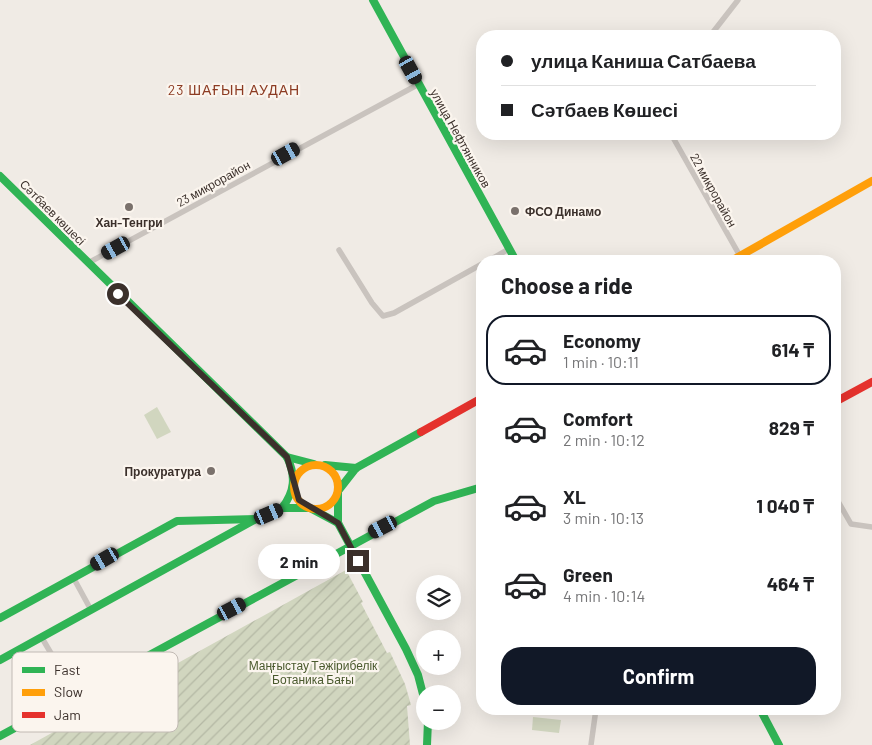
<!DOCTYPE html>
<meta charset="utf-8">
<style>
body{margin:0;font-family:Barlow,sans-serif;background:#f2f2f2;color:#202124;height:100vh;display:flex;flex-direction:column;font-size:19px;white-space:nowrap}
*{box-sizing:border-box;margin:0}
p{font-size:16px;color:#757577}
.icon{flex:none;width:28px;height:28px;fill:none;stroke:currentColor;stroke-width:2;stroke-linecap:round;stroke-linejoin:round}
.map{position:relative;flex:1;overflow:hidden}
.panel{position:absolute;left:476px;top:255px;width:365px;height:460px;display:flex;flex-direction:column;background:#fff;border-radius:20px;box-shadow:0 5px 20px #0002}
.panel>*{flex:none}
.banner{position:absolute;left:476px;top:30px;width:365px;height:110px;border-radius:20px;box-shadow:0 5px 20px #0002;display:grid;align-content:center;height:110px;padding:0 25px;background:#fff}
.fabs{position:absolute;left:416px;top:575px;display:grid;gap:10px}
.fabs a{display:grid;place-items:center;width:45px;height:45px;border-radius:50%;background:#fff;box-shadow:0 5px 20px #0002;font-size:25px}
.end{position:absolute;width:22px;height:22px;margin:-11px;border:6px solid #3b302b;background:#fff;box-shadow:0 0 0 2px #fff}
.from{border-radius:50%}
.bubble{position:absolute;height:35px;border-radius:18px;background:#fff;box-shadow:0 5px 20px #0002;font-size:16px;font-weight:700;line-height:35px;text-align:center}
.car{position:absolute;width:15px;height:30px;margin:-15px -8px;border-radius:6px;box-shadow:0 0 4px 1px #0007;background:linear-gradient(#222 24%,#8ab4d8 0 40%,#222 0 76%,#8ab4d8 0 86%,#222 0)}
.banner b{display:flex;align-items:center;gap:18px;height:48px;font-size:19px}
.banner b+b{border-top:1px solid #e0e0e0}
.banner i{width:12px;height:12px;background:#202124}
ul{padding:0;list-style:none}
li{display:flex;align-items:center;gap:15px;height:70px;margin:0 10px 8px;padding:0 15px;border:2px solid transparent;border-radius:20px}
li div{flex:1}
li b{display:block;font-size:19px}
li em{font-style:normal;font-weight:700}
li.selected{border-color:#111827}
li>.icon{width:45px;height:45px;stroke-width:1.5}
h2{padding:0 25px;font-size:22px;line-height:60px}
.cta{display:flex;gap:10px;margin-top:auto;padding:10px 25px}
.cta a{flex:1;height:58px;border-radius:20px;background:#111827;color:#fff;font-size:20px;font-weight:700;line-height:58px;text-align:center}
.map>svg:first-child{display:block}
</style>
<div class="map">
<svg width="872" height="745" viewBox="0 0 872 745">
<defs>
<pattern id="garden-furrows" width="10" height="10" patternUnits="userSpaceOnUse" patternTransform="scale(1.25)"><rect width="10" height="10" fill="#d1d6bf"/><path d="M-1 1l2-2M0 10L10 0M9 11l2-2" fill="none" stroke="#b4b8a4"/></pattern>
</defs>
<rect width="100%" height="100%" fill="#f0ebe5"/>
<path fill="url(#garden-furrows)" d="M346,570L363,602L361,603L387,653L390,652L405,684L411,705L407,706L410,745H30Z"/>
<g fill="#d1d6bf">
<path d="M157,407L171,432L157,439L144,415Z"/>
<path d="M533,717L561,720L559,733L532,730Z"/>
</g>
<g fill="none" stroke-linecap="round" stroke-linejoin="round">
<g stroke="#c9c3be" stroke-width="5.5">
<path d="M710,36L738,0"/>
<path d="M671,134L740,256"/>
<path d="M339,250L372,303L383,316L394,313L482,264"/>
<path d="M488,261L509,249"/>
<path d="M88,263L419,84"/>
<path d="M835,496L851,524L872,527"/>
<path d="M73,577L91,610"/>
<path d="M42,638L75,694"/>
<path d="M591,745L596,709"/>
</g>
<g stroke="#30b455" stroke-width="8">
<path d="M373,0L516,261"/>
<path d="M0,176L287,457C296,476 295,491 282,508"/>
<path d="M421,432L356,468L338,491V523L406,649L418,675L425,702"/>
<path d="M287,457L314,464"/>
<path d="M325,465L356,468"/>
<path d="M0,618L177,521L256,519"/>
<path d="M0,660L256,519L282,508H310L338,523"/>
<path d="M760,709L779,745"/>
<path d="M0,736L434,501L482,487"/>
<path d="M427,745L428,721"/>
</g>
<g stroke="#ff9f0a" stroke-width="8">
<path d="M731,261L872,181"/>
<circle cx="316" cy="487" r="22"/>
</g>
<g stroke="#e5322d" stroke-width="8">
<path d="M835,402L872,382"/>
<path d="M421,432L482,398"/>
</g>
</g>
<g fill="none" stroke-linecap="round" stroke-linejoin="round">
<path stroke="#3b302b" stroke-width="6" d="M118,294L287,457L299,500L338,523L358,561"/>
</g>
<g fill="#7a716c" stroke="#fbf5ee" stroke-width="2">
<circle cx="129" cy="207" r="5"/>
<circle cx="515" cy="211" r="5"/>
<circle cx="211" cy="471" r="5"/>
</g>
<g text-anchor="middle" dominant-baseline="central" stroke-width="4.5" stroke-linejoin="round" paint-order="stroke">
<g font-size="12" fill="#3b302b" stroke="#fbf5ee">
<text transform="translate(461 138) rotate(61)">улица Нефтянников</text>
<text transform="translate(213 183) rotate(-29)">23 микрорайон</text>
<text transform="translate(714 190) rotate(61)">22 микрорайон</text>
<text transform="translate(53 212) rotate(45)">Сәтбаев көшесі</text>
</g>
<g font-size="12" font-weight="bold" fill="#3b302b" stroke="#fbf5ee" text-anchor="start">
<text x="525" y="211">ФСО Динамо</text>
<text x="129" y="222" text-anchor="middle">Хан-Тенгри</text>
<text x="201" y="471" text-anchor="end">Прокуратура</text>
</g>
<g font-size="12" fill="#4a5a2e" stroke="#fbf5ee">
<text x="313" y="665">Маңғыстау Тәжірибелік<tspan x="313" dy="14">Ботаника Бағы</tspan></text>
</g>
<g font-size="14" letter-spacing="1" fill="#8c3b22" stroke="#fbf5ee">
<text x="234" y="89">23 ШАҒЫН АУДАН</text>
</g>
</g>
<rect x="12" y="652" width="166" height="80" rx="8" fill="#fbf5ee" stroke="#c1bab4" stroke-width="1"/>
<rect x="22" y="667" width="23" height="6" fill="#30b455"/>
<rect x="22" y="689" width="23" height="7" fill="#ff9f0a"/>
<rect x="22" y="712" width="23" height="6" fill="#e5322d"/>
<g font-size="14" fill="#3b302b">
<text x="54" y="675">Fast</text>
<text x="54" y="697">Slow</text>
<text x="54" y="720">Jam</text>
</g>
</svg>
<div class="fabs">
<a><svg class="icon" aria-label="layers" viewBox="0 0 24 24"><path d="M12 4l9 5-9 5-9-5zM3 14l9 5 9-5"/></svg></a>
<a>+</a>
<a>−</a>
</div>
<i class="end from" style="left:118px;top:294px"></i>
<i class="end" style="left:358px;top:561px"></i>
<div class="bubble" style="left:258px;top:544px;width:82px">2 min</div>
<i class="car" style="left:411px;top:70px;rotate:151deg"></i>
<i class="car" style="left:286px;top:154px;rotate:61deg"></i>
<i class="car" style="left:116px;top:248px;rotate:241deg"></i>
<i class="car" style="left:269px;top:514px;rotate:67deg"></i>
<i class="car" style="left:383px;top:527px;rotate:242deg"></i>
<i class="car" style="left:105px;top:559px;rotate:240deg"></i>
<i class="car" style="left:232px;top:609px;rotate:62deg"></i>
<div class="banner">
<b><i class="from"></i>улица Каниша Сатбаева</b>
<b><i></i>Сәтбаев Көшесі</b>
</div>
<section class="panel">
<h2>Choose a ride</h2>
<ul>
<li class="selected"><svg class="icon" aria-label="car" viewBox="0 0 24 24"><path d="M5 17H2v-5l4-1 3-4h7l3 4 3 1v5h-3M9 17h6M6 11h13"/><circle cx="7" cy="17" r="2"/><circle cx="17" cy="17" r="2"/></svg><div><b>Economy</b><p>1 min · 10:11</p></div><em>614 ₸</em></li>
<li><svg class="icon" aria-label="car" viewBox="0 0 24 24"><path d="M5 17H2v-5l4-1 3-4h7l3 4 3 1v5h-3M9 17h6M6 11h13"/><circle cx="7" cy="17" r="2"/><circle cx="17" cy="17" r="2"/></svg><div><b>Comfort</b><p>2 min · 10:12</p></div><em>829 ₸</em></li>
<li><svg class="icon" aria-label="car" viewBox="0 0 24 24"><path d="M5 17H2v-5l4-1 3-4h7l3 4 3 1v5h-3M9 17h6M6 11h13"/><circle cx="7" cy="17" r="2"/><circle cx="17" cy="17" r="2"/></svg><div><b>XL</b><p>3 min · 10:13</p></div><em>1 040 ₸</em></li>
<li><svg class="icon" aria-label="car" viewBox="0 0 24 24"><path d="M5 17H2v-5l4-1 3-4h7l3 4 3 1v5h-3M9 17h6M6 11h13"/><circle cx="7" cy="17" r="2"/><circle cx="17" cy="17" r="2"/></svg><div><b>Green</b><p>4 min · 10:14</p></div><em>464 ₸</em></li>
</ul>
<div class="cta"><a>Confirm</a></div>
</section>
</div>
